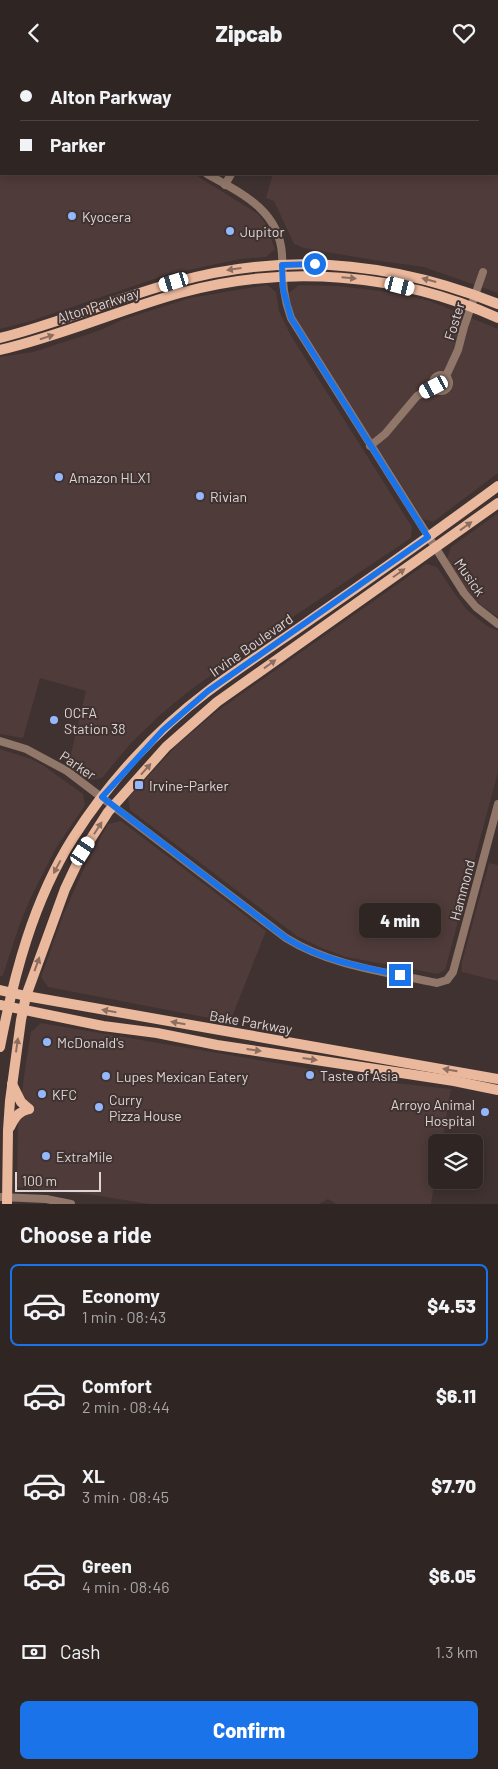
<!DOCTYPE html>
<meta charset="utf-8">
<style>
body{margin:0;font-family:Barlow,sans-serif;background:#3b3231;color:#f1f3f6;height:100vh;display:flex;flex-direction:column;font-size:19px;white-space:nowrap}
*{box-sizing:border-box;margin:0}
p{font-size:16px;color:#a7a5a6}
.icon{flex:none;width:28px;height:28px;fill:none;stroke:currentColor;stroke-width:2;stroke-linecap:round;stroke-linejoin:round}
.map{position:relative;height:1139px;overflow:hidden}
.details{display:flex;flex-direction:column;background:#2f2624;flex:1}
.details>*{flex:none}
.top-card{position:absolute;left:0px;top:0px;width:499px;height:110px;box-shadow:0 2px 12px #0003,0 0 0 1px #4a4341;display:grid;align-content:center;height:110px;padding:0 20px;background:#2f2624}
.tools{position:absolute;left:428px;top:1069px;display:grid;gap:10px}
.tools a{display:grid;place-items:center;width:55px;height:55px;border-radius:8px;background:#2f2624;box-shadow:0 2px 12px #0003,0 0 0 1px #4a4341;font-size:25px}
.scale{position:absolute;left:15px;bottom:12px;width:86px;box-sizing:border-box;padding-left:5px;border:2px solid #ded5d4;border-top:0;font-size:14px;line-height:18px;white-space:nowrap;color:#ded5d4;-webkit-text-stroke:4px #3f3230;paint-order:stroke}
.end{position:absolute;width:22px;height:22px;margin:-11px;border:6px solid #1a73e8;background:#fff;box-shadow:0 0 0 2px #fff}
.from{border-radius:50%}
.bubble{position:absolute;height:35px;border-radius:8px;background:#2f2624;box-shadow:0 2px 12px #0003,0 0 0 1px #4a4341;font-size:16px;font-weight:800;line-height:35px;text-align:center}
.car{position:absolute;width:15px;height:30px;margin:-15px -8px;border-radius:6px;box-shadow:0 0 4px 1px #0007;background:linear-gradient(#fff 24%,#345 0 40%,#fff 0 76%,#345 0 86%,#fff 0)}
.top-card b{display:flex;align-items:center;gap:18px;height:48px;font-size:19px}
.top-card b+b{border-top:1px solid #4a4341}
.top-card i{width:12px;height:12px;background:#f1f3f6}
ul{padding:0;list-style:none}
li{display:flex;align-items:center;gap:15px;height:82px;margin:0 10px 8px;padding:0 10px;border:2px solid transparent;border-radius:8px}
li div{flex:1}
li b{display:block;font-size:19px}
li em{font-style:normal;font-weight:800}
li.active{border-color:#1a73e8}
li>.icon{width:45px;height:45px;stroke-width:1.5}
h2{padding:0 20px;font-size:22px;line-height:60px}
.pay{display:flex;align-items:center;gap:12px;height:55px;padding:0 20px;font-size:19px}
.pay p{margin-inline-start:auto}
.cta{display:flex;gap:10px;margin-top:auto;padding:10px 20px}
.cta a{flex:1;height:58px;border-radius:8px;background:#1a73e8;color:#fff;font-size:20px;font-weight:800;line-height:58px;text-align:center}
header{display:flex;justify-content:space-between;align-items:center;height:65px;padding:0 20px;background:#2f2624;font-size:22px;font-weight:800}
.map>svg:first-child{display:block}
</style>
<header><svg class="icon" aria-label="back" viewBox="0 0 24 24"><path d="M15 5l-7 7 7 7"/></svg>Zipcab<svg class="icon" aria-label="heart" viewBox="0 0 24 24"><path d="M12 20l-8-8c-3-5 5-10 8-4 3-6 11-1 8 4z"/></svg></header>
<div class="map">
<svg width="498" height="1139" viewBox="0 0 498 1139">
<rect width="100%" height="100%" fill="#3f3230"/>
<g fill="#4f3b39">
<path d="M0,0H253V1H1V43H0Z"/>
<path d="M0,55L1,56V109H194L258,149L265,158L275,184L266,192L241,194L169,209L31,256L0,264Z"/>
<path d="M273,109H496L498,111V228L424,202L373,195L304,183L294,179L274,136L266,133Z"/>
<path d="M267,220L276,227L279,246L290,269L412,462L411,473L281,560L189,626L160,650L131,678L102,713L90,715L69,697L86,626L40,613L23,673L0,669V292L33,287L98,266L124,254L190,233Z"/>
<path d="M299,220L338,221L389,227L430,236L498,264V408L433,457L423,454L295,253L291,242L289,228Z"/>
<path d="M498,448V552L481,540L466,524L447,494L451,482Z"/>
<path d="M426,499L437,502L455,529L467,545L487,561L498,566V707L445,905L438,909L346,892L322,883L297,871L130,745L128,733L176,681L216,647Z"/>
<path d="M0,684L31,694L44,701L83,729L85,740L56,783L31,832L19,861L3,910L0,912Z"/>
<path d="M121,756L266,866L230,957L48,922L41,912L63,850L86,799L108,759Z"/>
<path d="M489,798L498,800V916L462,907V897Z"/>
<path d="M41,958L394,1018L451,1024L442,1077L436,1078V1107L431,1139H336L328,1134L319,1139H149L94,1130L17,1122L18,1056L26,997L31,967Z"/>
</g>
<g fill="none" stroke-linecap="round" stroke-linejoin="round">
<g stroke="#936185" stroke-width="2">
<path d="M290,0L295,1"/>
<path d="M498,104V105"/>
</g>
<g stroke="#90776a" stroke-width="8">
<path d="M261,1V0"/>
<path d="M0,50H1"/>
<path d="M207,109C241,128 279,145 282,189C283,213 282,229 291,253L464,528L476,542L498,559"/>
<path d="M225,120L231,109"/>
<circle cx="441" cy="318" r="8"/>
<path d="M446,311L458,285L464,262L483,207"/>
<path d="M370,381L385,369L417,331L434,322"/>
<path d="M0,676L26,684L67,706L286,873C331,901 386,907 437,918L447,915L453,907L498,739"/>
<path d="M0,1132L46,1134L71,1139"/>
</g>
<g stroke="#eab89c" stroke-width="10">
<path d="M0,273C60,258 117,233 176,217C286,186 393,197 498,239"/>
<path d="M0,285C61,271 119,245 180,228C285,199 399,208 498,253"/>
<path d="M0,925L26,931L498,1014"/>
<path d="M0,940L103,961L157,968L217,980L454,1016L498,1025"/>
<path d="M0,982C14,910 33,836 73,773C108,718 155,666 207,627C241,601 278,578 313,553C375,510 437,466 498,421"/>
<path d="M12,1019L21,1037L29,1044"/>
<path d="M10,1062C15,1052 18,1047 29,1044"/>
<path d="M7,1139L8,1065L10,1036L21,955L26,931L65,824L83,786L108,747L166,682L217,637L498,438"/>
</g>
</g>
<defs><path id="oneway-solid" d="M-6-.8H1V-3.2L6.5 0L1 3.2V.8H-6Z" transform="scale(1.25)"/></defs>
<g fill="#8c6e61">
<use href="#oneway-solid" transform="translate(234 204) rotate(172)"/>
<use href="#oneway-solid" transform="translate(349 213) rotate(5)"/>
<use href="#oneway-solid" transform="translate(429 215) rotate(-165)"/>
<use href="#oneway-solid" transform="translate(47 272) rotate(-18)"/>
<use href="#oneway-solid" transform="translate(466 461) rotate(-36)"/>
<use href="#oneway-solid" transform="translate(399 508) rotate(-35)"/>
<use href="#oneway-solid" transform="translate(270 599) rotate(-36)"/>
<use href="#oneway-solid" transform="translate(146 704) rotate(-48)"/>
<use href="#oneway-solid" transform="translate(98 763) rotate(-57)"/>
<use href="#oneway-solid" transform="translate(57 802) rotate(118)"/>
<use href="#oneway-solid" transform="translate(37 899) rotate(-70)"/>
<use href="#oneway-solid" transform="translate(109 946) rotate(-170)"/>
<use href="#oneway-solid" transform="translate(178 958) rotate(-170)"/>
<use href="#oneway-solid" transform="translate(17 980) rotate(-82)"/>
<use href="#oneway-solid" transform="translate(254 985) rotate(8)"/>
<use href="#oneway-solid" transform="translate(310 994) rotate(8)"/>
<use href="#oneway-solid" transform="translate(450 1005) rotate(-170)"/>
</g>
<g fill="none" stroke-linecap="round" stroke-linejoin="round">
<path stroke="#1a73e8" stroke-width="6" d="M315,199L282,200L283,224L291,253L428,472L208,626L163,665L102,732L286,873C321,895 360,902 400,910"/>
</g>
<g fill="#94b7fd" stroke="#3f3230" stroke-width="2">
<circle cx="72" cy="151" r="5"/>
<circle cx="230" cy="166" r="5"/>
<circle cx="59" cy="412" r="5"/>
<circle cx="200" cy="431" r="5"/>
<circle cx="54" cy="655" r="5"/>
<rect x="134" y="715" width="10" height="10" rx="2.5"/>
<circle cx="47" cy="977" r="5"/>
<circle cx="310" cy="1010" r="5"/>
<circle cx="106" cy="1011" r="5"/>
<circle cx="42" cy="1029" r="5"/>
<circle cx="99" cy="1042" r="5"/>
<circle cx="485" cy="1047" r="5"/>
<circle cx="46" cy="1091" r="5"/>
</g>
<g text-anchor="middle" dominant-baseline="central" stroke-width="4" stroke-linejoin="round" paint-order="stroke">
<g font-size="14" fill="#ded5d4" stroke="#3f3230" text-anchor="start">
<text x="82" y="151">Kyocera</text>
<text x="240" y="166">Jupitor</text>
<text x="69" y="412">Amazon HLX1</text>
<text x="210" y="431">Rivian</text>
<text x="64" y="647">OCFA<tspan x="64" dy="16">Station 38</tspan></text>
<text x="149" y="720">Irvine-Parker</text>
<text x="57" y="977">McDonald's</text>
<text x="320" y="1010">Taste of Asia</text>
<text x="116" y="1011">Lupes Mexican Eatery</text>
<text x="52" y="1029">KFC</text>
<text x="109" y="1034">Curry<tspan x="109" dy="16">Pizza House</tspan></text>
<text x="475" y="1039" text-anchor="end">Arroyo Animal<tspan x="475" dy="16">Hospital</tspan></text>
<text x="56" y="1091">ExtraMile</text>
</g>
<g font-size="14" fill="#ded5d4" stroke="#3f3230">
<text transform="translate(98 240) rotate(-18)">Alton Parkway</text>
<text transform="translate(454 256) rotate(-73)">Foster</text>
<text transform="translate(470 512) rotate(55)">Musick</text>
<text transform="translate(251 580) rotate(-35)">Irvine Boulevard</text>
<text transform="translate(78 700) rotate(34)">Parker</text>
<text transform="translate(462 825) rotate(-75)">Hammond</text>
<text transform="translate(251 957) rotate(10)">Bake Parkway</text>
</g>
</g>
</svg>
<div class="tools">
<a><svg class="icon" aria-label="layers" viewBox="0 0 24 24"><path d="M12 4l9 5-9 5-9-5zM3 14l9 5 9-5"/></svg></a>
</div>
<div class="scale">100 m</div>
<i class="end from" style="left:315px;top:199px"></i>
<i class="end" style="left:400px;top:910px"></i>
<div class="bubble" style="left:359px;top:838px;width:82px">4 min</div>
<i class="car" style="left:174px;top:217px;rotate:253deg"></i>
<i class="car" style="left:400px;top:221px;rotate:104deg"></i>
<i class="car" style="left:434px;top:322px;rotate:242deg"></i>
<i class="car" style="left:83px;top:786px;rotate:33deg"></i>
<div class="top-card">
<b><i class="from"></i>Alton Parkway</b>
<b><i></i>Parker</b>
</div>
</div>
<section class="details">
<h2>Choose a ride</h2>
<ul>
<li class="active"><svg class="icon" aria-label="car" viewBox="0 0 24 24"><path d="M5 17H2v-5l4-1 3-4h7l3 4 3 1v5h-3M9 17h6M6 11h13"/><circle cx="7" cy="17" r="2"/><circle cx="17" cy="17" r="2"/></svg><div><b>Economy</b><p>1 min · 08:43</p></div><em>$4.53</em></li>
<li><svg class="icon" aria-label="car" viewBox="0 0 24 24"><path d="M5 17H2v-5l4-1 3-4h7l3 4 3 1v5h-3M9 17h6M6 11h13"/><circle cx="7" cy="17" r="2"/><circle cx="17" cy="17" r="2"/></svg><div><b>Comfort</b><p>2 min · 08:44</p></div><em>$6.11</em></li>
<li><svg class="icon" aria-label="car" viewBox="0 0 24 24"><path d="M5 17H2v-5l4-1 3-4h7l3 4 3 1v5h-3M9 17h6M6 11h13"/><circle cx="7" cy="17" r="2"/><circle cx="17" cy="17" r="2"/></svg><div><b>XL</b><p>3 min · 08:45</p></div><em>$7.70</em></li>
<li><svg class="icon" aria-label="car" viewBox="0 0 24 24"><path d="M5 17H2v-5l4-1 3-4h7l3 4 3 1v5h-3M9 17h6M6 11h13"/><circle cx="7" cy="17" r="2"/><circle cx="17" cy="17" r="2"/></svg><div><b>Green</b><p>4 min · 08:46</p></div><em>$6.05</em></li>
</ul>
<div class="pay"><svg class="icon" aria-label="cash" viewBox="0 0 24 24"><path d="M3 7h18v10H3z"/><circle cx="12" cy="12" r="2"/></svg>Cash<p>1.3 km</p></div>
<div class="cta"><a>Confirm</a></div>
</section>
